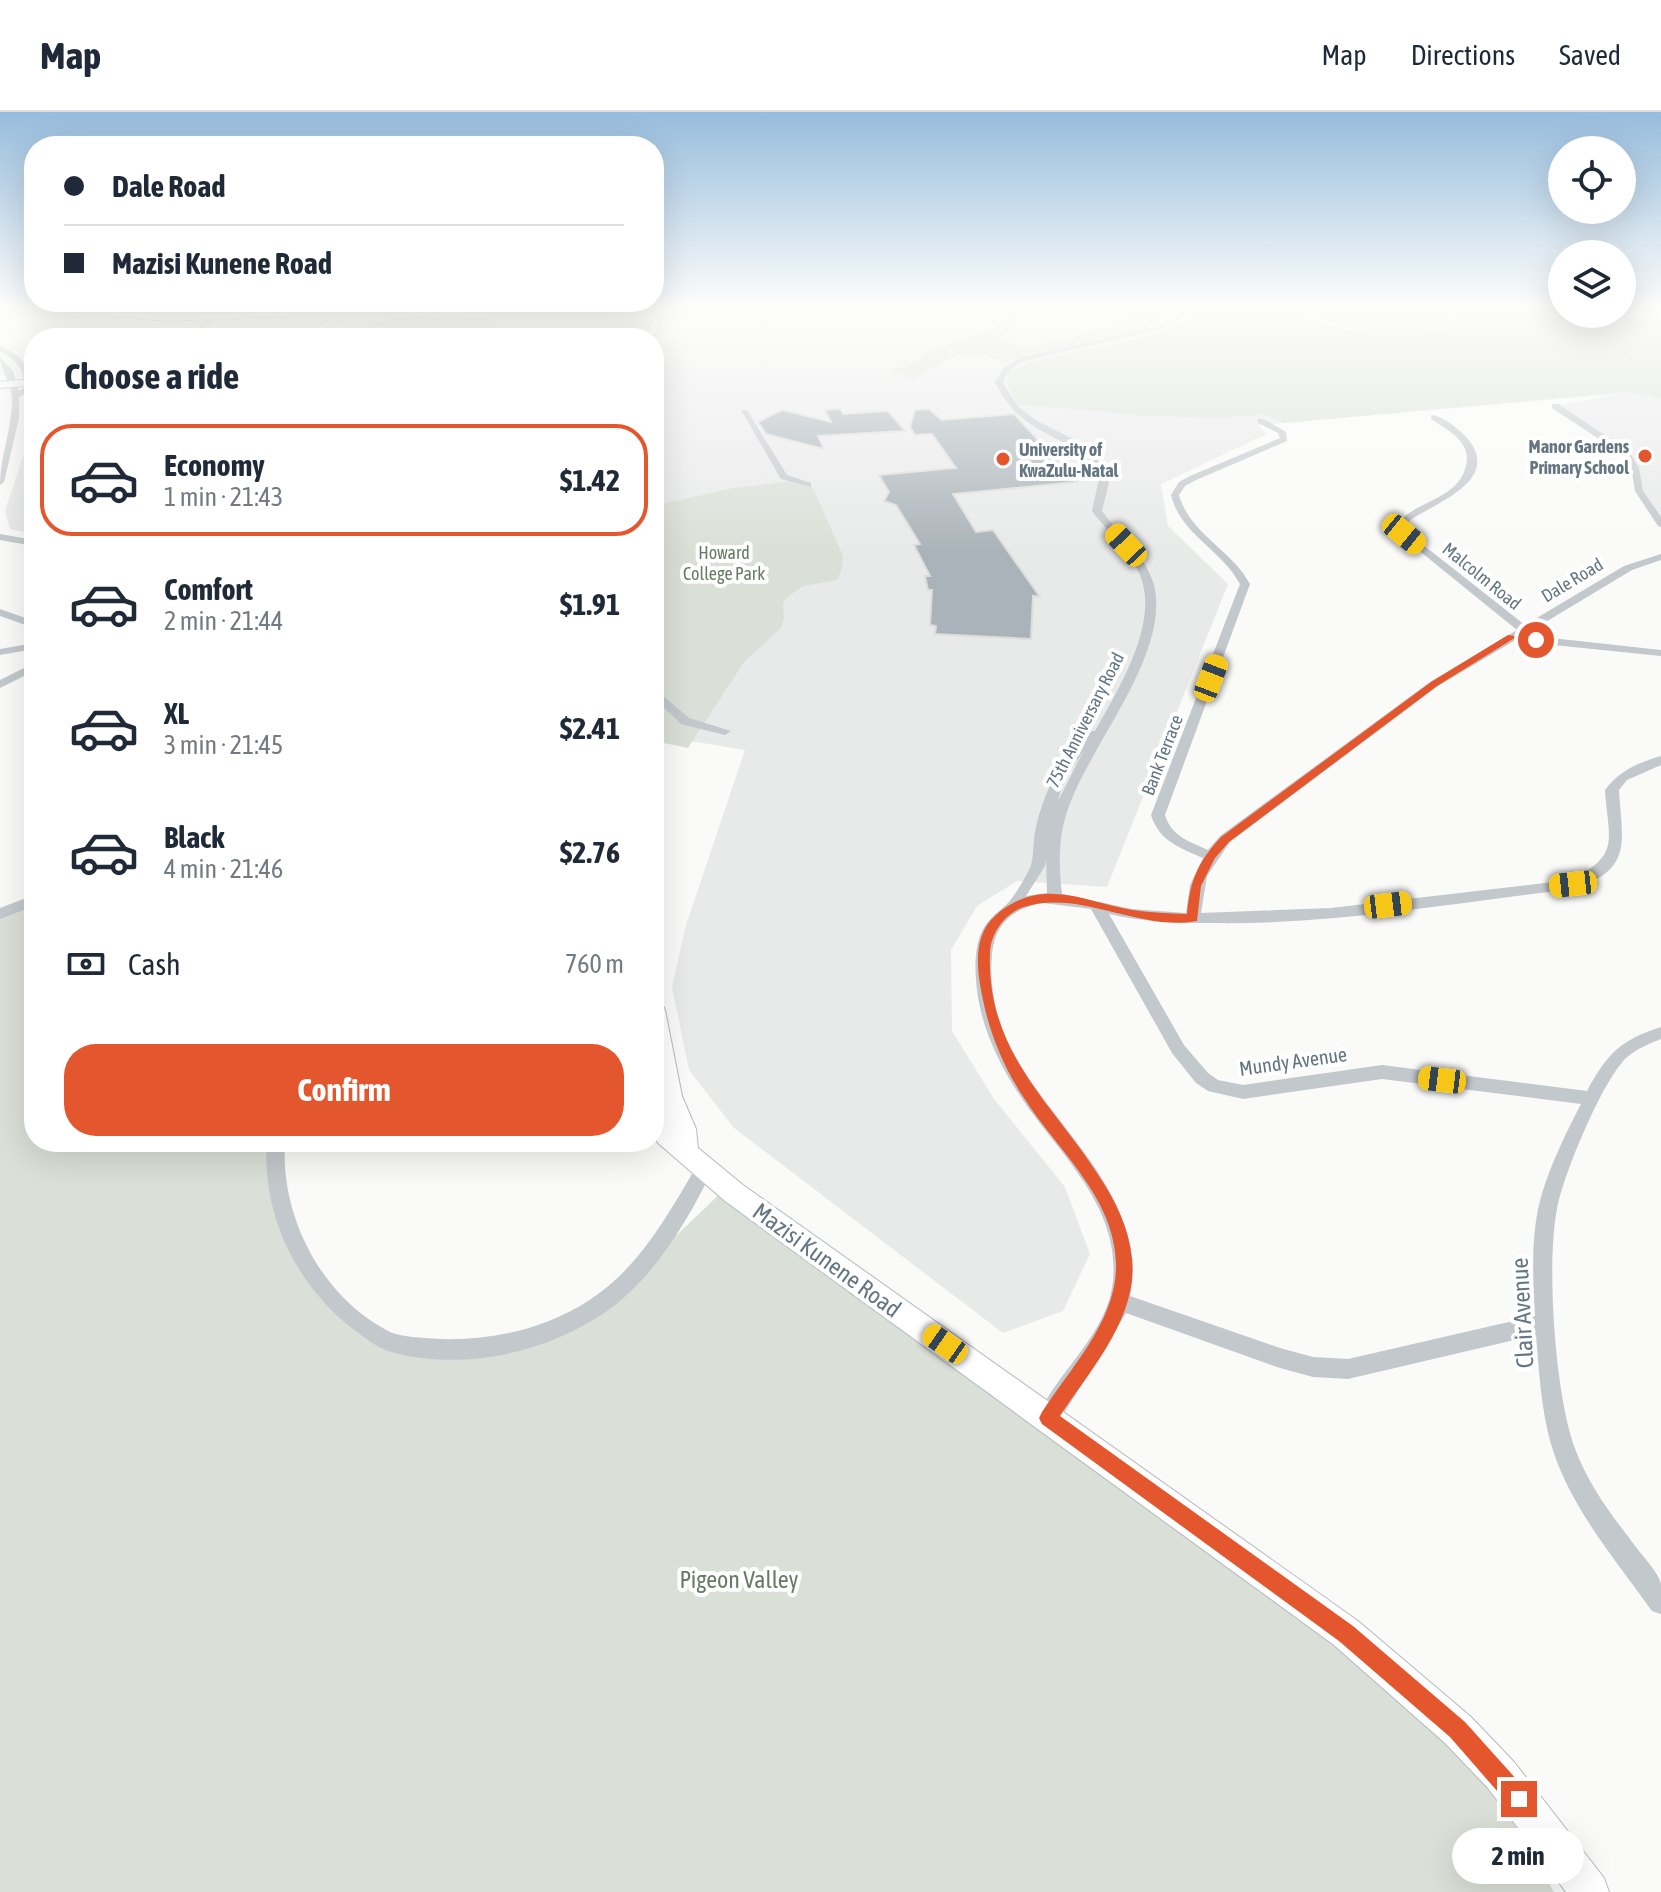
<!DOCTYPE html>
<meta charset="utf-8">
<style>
body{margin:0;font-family:"Asap Condensed",sans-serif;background:#f2f2f3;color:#1f2937;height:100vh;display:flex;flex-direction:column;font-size:30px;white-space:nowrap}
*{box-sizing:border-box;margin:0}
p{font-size:26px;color:#747a83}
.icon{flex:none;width:44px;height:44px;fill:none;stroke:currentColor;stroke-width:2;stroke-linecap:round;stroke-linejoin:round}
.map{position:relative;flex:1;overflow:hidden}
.panel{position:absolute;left:24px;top:216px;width:640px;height:824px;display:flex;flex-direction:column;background:#fff;border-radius:32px;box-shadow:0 8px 32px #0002}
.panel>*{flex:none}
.top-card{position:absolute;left:24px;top:24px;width:640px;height:176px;border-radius:32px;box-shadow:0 8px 32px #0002;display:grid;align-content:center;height:176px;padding:0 40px;background:#fff}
.buttons{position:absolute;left:1548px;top:24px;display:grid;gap:16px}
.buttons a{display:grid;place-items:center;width:88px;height:88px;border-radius:50%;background:#fff;box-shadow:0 8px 32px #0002;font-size:40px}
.end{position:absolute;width:36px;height:36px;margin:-18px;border:10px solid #e4572e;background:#fff;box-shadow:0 0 0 4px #fff}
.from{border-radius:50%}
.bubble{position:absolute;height:56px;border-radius:28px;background:#fff;box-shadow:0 8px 32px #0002;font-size:26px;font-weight:700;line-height:56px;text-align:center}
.car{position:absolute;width:24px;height:48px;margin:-24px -12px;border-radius:10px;box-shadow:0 0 6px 2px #0007;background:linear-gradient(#f5c518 24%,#345 0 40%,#f5c518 0 76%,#345 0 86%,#f5c518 0)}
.top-card b{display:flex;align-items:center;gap:28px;height:76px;font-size:30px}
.top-card b+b{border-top:2px solid #e0e1e3}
.top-card i{width:20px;height:20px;background:#1f2937}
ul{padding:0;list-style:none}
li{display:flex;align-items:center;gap:24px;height:112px;margin:0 16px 12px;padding:0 24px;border:4px solid transparent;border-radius:32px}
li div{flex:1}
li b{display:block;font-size:30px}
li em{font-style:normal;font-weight:700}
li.active{border-color:#e4572e}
li>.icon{width:72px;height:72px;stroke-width:1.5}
h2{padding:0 40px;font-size:36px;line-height:96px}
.pay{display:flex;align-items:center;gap:20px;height:88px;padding:0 40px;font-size:30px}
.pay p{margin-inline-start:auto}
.primary-button{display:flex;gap:16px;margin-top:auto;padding:16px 40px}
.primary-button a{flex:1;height:92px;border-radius:32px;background:#e4572e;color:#fff;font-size:32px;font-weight:700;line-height:92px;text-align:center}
header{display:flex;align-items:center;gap:48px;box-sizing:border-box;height:112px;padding:0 40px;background:#fff;border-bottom:2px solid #e0e1e3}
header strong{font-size:38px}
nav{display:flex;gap:44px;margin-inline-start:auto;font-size:28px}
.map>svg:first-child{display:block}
</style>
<header>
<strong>Map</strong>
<nav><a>Map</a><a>Directions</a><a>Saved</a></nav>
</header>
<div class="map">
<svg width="1661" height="1780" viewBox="0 0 1661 1780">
<rect width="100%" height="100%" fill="#fafaf8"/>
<g fill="#e8e9e9">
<path d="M609,192H1492L1543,201L1661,209V412L1639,379L1631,348L1555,294L1616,282L1258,313L1267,322L1161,372L1168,414L1228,472L1107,775L1017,769L977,794L951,838L952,919L994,987L1065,1075L1090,1142L1063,1199L1003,1221L734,1016L689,958L672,875L686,813L745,638L654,623V226H337L355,214L391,203Z"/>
<path d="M34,311V422L10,417L5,399Z"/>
</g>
<g fill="#dadfd7">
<path d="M1132,192L1181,194C1139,234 1059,229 1005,250C961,233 952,244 914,268L889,258L910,253L927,240L999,214L1005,197L1024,200L999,229L1030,236L1055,228L1065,229L1094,217L1118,216L1125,196Z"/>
<path d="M1203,192H1286C1326,226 1403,224 1451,216L1456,204L1445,192H1492L1543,201L1661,209V286L1626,280L1284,311L1264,302L1222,306L1149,304L1018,292L1007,272L1008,260L1030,250L1154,223L1177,214Z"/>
<path d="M1293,192H1441L1452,204C1432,234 1314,216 1293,192Z"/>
<path d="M460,202L482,205L497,214L499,225L350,226C370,202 430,203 460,202Z"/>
<path d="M802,368L813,376L843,444L842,456L837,468L803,474L786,486L783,492L784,507L781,516L744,550L688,636L654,629V394L733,376Z"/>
<path d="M34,786V1030H275L282,1083L318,1165L363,1209L399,1225L449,1234L546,1214L607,1183L654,1145L729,1073L1447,1598L1554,1780H0V801Z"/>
</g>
<g fill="#aab3b9" stroke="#dcdcda" stroke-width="2">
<path d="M840,297L843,302L888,299L905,319L818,324L824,337L766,322L758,310L782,298L831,310L825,298Z"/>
<path d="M929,297L942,308L1014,302L1077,370L953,382L976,420L993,418L1040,485L1033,484L1031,527L935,522L936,514L930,513L932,478H928L925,464H930L914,433L920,432L896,393L884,389L889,380L879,363L956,356L932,322L915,323L910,315L915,298Z"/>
</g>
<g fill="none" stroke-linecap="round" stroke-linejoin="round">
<g stroke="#b3babf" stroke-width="2">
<g id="secondary">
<path d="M0,192L165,203L554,192L351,202L310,226H298L338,202L165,209Z"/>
<path d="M633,192H643L660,207L655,222L635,226L648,218L652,210Z"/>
<path d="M1515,192L1562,195V201L1519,195Z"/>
<path d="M1622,200L1661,202V208L1603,202Z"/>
<path d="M34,267V273L0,276V270Z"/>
<path d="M654,890L662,892L665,898L682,984L696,1017L698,1036L743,1073L1358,1509L1471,1605L1514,1650L1604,1766L1609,1780H1566L1488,1676L1445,1631L1334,1533L725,1089L658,1031L654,1024V992L663,996L654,961Z"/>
</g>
</g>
<g fill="#c3c8cc" fill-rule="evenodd">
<path d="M282,192H289L283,198H279Z"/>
<path d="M1189,192H1196L1176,209L1159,217L1029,248C1017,252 1007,257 1003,270C1009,281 1015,292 1025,300C1047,320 1097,328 1103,359H1097C1078,331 1046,326 1021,305C1009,295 1002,283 995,270L1004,256L1020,246L1155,215L1172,207Z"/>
<path d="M217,198L222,199L194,226H187Z"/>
<path d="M0,234C20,242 36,257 30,280L19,285V306L4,370L0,373C0,344 12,317 12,288C12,270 0,258 0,245L13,259L19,279L23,277C26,257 16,248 0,239Z"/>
<path d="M1552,292H1558L1629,339L1639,356L1643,379L1661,405V415L1658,414L1635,379L1631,356L1623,343L1552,296Z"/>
<path d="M741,298H747L787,363L811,371V375L781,367Z"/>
<path d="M1431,303C1443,304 1459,317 1467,326C1504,369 1432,392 1409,409L1406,415L1408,421L1525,513L1624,454L1661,442V448L1632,458L1524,523L1661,538V544L1514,529L1438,574L1230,730L1207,764L1201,801L1331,796L1570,768C1622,743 1608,727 1605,678C1620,658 1638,651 1661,644V653L1627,668L1619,678C1622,729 1634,758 1573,777C1453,791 1333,813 1212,811C1177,811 1143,810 1109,802L1184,933L1208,961L1218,968L1243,973L1382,953L1587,979C1607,942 1620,928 1661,915V927C1648,932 1634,938 1624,948C1600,975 1564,1061 1557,1097C1546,1151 1555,1287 1576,1339C1588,1371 1609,1400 1630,1427C1637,1438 1659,1460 1661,1472C1661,1481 1661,1493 1661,1502L1652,1499C1615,1447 1569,1394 1551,1332C1541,1297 1539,1259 1536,1223L1348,1267L1313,1265L1280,1256L1126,1201L1056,1314L1048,1317L1040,1314L1037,1306C1057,1259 1108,1222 1113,1169C1120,1098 1065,1047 1027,994C1003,960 982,920 977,878C975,860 974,841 980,824C986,808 996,802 1007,792C1015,784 1025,766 1030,756C1034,746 1033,731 1035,720C1042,682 1061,648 1088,619H1095C1118,578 1160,511 1140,463C1130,439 1108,420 1092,399L1100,362L1107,360L1109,371L1102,399C1119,422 1146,444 1154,473C1171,544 1086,636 1066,703C1058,729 1059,756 1062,782L1132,797L1186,801L1190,773L1203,746C1180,736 1159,729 1151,703L1240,472C1221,437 1181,423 1171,383L1179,370L1190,364L1280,326L1278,321L1258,311V307H1264L1286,320L1287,329L1196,368L1185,374L1179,383C1190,422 1231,437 1250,472L1165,703C1171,724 1190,730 1208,738L1220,724L1430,570L1517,518L1401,424L1396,415C1413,387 1457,390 1466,354C1472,330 1448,318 1431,307ZM1084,638L1058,689L1063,670ZM1046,747L1047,781L1026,784L1045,754ZM1043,791L1091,797L1172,941L1196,971L1208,979L1243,987L1382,967L1581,992C1564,1025 1546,1061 1538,1097C1531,1132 1533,1169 1535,1204L1348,1247L1313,1245L1280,1236L1130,1184C1138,1149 1128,1115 1112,1084C1069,1002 983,947 992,842C995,811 1014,796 1043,791Z"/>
<path d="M0,422L34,428V434L0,428Z"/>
<path d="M0,497L34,509V516L0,504Z"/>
<path d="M34,531V537L0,543V537Z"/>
<path d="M34,551V559L0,576V568Z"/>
<path d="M654,576L689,606L731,619L725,623L681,612L654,586Z"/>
<path d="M34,783V794L0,807V796Z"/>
<path d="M267,1030H285C280,1104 321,1184 388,1219C398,1224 413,1225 424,1226C481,1231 540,1220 588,1189C639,1157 668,1102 698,1052L704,1049L710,1052L713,1057C687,1110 653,1168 604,1201C544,1242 458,1260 388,1239C376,1235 367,1227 357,1220C298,1177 261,1103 267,1030Z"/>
</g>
<use href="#secondary" fill="#fff" fill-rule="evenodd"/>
</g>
<linearGradient id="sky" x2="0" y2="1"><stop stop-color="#96bcdc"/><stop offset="0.44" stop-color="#fdfdfc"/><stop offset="1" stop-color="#fdfdfc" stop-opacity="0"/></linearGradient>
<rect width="1661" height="441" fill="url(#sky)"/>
<path fill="#e4572e" d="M1508,523L1541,528L1536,530L1513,527L1437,574L1229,730L1215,746L1201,774L1197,809C1140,820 1080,777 1024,795C1005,801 991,821 990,840C986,940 1051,989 1099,1064C1116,1090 1129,1116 1132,1147C1138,1206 1090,1258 1060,1304L1353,1514L1465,1610L1527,1679L1530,1687L1527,1695L1519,1698L1511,1695L1450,1625L1339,1529L1042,1312L1039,1306L1042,1300C1071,1255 1118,1207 1116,1151C1114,1085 1059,1040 1026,989C1001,952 987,915 980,872C976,848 976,821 995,804C1011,789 1033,780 1055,782C1081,783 1107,794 1133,798C1151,801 1169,801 1187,802C1190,768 1198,750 1221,725L1431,570Z"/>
<g fill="#e4572e" stroke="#fff" stroke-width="3">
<circle cx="1645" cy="344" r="8"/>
<circle cx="1003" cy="347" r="8"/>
</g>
<g text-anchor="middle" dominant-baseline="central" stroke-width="8" stroke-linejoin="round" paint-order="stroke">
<g font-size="18" font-weight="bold" fill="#657683" stroke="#fff" text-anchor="end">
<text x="1629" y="334">Manor Gardens<tspan x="1629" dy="21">Primary School</tspan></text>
<text x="1019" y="337" text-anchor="start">University of<tspan x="1019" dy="21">KwaZulu-Natal</tspan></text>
</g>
<g font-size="18" fill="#687a64" stroke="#fff">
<text x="724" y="440">Howard<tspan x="724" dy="21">College Park</tspan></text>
</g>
<g font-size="18" fill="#657683" stroke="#fff">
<text transform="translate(1482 464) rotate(39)">Malcolm Road</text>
<text transform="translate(1572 468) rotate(-31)">Dale Road</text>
<text transform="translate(1085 608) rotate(-63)">75th Anniversary Road</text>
<text transform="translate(1162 643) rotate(-69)">Bank Terrace</text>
</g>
<g font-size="20" fill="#657683" stroke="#fff">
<text transform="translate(1293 949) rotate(-8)">Mundy Avenue</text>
</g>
<g font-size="24" fill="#657683" stroke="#fff">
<text transform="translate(827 1148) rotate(36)">Mazisi Kunene Road</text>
<text transform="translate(1522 1201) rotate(-93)">Clair Avenue</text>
</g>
<g font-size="24" fill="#687a64" stroke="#fff">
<text x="739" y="1467">Pigeon Valley</text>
</g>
</g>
</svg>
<div class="buttons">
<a><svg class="icon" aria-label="locate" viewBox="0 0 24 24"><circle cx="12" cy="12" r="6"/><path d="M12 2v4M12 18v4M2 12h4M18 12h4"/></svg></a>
<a><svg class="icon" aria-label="layers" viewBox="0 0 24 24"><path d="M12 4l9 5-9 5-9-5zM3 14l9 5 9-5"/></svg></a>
</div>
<i class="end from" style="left:1536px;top:528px"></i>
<i class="end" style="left:1519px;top:1687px"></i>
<div class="bubble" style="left:1452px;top:1716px;width:132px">2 min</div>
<i class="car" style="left:1404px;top:422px;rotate:129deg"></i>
<i class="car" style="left:1126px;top:433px;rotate:317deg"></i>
<i class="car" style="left:1211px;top:566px;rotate:21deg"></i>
<i class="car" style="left:1573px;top:772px;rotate:264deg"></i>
<i class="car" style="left:1388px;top:793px;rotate:83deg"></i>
<i class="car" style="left:1442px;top:968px;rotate:277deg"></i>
<i class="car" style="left:945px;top:1232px;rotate:305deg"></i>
<div class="top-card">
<b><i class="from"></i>Dale Road</b>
<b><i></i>Mazisi Kunene Road</b>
</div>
<section class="panel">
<h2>Choose a ride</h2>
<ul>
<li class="active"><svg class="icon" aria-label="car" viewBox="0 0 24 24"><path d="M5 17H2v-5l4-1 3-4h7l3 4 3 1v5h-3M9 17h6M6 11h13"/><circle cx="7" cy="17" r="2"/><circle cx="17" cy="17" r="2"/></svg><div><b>Economy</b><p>1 min · 21:43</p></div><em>$1.42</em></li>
<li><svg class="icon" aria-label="car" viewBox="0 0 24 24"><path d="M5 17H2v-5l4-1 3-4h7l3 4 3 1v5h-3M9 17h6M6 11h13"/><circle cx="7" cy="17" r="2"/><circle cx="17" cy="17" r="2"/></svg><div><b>Comfort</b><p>2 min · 21:44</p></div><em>$1.91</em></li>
<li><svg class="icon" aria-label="car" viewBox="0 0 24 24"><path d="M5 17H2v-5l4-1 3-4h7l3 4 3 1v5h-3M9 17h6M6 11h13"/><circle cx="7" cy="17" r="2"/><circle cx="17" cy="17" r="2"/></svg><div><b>XL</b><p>3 min · 21:45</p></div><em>$2.41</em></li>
<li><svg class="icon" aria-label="car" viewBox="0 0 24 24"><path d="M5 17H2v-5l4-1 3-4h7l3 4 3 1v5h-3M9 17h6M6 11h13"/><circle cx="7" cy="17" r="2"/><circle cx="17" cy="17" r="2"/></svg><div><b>Black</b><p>4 min · 21:46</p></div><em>$2.76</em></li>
</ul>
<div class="pay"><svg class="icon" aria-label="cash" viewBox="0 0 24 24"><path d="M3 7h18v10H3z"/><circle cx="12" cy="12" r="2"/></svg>Cash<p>760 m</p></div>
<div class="primary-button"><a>Confirm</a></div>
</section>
</div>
